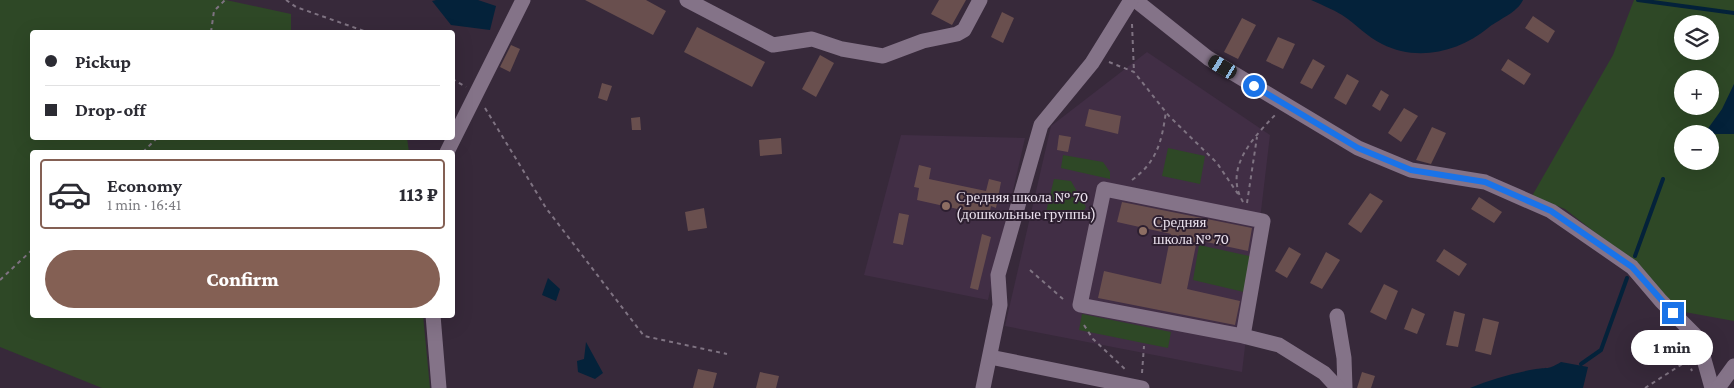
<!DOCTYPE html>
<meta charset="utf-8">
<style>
body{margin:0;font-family:"Crimson Pro",serif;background:#f7f7f7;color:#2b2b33;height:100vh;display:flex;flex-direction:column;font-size:19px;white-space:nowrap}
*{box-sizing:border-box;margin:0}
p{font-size:16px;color:#7c7c81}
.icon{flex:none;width:28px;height:28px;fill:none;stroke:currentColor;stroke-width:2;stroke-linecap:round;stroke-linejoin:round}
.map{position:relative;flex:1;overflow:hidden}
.panel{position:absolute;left:30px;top:150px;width:425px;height:168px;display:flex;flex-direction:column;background:#fff;border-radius:5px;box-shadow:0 5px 20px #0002}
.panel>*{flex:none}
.top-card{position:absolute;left:30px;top:30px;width:425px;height:110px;border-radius:5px;box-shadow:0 5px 20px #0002;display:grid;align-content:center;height:110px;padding:0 15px;background:#fff}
.controls{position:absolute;left:1674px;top:15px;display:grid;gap:10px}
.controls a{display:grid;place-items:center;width:45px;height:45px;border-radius:50%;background:#fff;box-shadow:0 5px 20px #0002;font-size:25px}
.end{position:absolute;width:22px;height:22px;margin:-11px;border:6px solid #1a73e8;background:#fff;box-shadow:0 0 0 2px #fff}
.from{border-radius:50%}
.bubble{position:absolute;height:35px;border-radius:18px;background:#fff;box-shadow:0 5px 20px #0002;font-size:16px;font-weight:800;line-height:35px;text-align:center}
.car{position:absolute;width:15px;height:30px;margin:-15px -8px;border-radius:6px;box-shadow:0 0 4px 1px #0007;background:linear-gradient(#222 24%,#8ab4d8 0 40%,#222 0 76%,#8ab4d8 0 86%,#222 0)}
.top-card b{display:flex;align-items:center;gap:18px;height:48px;font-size:19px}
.top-card b+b{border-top:1px solid #e1e1e2}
.top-card i{width:12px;height:12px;background:#2b2b33}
ul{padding:9px 0 0;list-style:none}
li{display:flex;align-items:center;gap:15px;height:70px;margin:0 10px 8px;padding:0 5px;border:2px solid #e1e1e2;border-radius:5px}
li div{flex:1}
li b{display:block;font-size:19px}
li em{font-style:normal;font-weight:800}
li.current{border-color:#846054}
li>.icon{width:45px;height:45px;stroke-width:1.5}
.primary-button{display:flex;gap:10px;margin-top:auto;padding:10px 15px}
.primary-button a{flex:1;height:58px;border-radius:30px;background:#846054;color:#fff;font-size:20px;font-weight:800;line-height:58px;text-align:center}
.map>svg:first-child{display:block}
</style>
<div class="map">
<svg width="1734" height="388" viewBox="0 0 1734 388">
<rect width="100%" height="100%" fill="#37293a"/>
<g fill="#412e45">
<path d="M1147,52L1270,135L1242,372L1005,326L1051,126Z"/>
<path d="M901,135L1025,138L988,300L864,275Z"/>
</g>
<g fill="#2e4826" fill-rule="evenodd">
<path d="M0,0H226L291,14V32H32V138H407L409,152H32V315H423L430,388H102L0,347Z"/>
<path d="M1634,0H1734V321L1679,311L1638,266L1565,209L1532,196L1613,55ZM1682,24H1710V51H1682ZM1682,79H1710V106H1682ZM1682,134H1710V161H1682Z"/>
<path d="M1168,148L1205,156L1200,184L1162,176Z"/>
<path d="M1063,155L1103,162L1110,172V179L1061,168Z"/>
<path d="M1054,179L1071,181L1086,207L1080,217L1046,212Z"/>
<path d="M1199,245L1254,257L1248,293L1193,280Z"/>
<path d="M1082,314L1171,332L1168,348L1079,330Z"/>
</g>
<g fill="#04223a">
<path d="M436,0H478L496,6L490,30L451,25L432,1Z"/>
<path d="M1311,0H1523C1517,13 1499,19 1488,28C1459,52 1417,62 1382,44C1367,37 1356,24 1342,15C1332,9 1322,5 1311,0Z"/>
<path d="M1734,84V134H1704L1722,109Z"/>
<path d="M548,278L560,289L556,301L542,295Z"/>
<path d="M586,342L603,373L595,379L578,372L577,361L584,359Z"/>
<path d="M1561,362L1588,367L1583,388H1470C1491,379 1513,373 1536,369C1550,367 1547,370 1561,362Z"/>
</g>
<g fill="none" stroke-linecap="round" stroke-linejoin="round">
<g stroke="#04223a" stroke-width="4">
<path d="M1638,0L1734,13"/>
<path d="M1635,256L1663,179"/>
<path d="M1581,364L1601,350L1627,278"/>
</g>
</g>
<g fill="#694f4e">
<path d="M585,0H646L666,11L653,35Z"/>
<path d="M939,0H966L952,25L931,14Z"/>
<path d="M1002,12L1014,18L1003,43L991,37Z"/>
<path d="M1533,16L1555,31L1548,43L1525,28Z"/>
<path d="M1242,18L1256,25L1238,59L1224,52Z"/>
<path d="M697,27L765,62L752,87L684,52Z"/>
<path d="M1278,37L1295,44L1283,69L1266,61Z"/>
<path d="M511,45L520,49L510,72L500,67Z"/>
<path d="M820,55L834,63L816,97L802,89Z"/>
<path d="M1313,59L1325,66L1312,89L1300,83Z"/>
<path d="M1508,59L1531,74L1524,85L1501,70Z"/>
<path d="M1347,74L1359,81L1346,105L1334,98Z"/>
<path d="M602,83L612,86L607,101L598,98Z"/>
<path d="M1381,90L1389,95L1380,111L1372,106Z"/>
<path d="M1404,108L1418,116L1401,142L1388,133Z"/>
<path d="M1089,109L1121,116L1118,134L1085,126Z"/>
<path d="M640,117L641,130H632L631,118Z"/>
<path d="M1432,127L1446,133L1431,164L1416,160Z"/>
<path d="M1059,135L1071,137L1068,152L1057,150Z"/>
<path d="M781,138L782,154L760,156L759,140Z"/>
<path d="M919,165L931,168L929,179L986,191L989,179L1001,182L996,208L991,206L989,216L917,200L919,188L914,187Z"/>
<path d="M1370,193L1383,201L1361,233L1348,224Z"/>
<path d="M1479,197L1502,212L1494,223L1471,209Z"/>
<path d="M1122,202L1252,228L1248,251L1197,240L1187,289L1240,301L1235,325L1098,298L1104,271L1161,284L1171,234L1117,222Z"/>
<path d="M704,208L707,228L688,231L685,212Z"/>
<path d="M899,213L909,215L903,245L893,243Z"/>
<path d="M982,234L991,237L978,290L970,288Z"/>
<path d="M1289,247L1301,254L1287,278L1275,271Z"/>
<path d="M1444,249L1467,264L1459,276L1436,261Z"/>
<path d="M1326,252L1340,260L1322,289L1310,283Z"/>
<path d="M1384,284L1398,291L1386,320L1370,312Z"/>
<path d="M1412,308L1425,314L1417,334L1404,329Z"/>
<path d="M1454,311L1465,314L1458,347L1446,345Z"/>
<path d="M1483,318L1499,322L1491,355L1475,351Z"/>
<path d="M698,369L717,373L713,388H693Z"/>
<path d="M760,372L779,376L776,388H756Z"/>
<path d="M1362,372L1375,376L1371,388H1357Z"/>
</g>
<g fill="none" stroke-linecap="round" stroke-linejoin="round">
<g stroke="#7f7382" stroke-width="2" stroke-dasharray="4 4" stroke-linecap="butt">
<path d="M286,0L296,7L367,32"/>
<path d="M1132,24L1134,72"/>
<path d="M211,32L214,11L225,0"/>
<path d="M1109,62L1134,72L1169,116L1217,163L1238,194"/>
<path d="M452,79L466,87"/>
<path d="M485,108L546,208L644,336L727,354"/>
<path d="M143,152L157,138"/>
<path d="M1132,180C1157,162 1162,141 1166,111"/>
<path d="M1243,202C1223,168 1254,137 1276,114"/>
<path d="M1247,203L1257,137"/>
<path d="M1030,270L1063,299"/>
<path d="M0,280L32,250"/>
<path d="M1084,325L1093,339L1126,370"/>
<path d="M1679,339L1692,371"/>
<path d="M1142,373L1144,346"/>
<path d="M1645,388L1687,361"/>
</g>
<g stroke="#847388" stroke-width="15">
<path d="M687,0L773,45L812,39L842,49L883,56L923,41L957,34L964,30L980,0"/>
<path d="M1135,0L1208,58L1358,148L1411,170L1485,182L1551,211L1632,267L1661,301L1698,338L1712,388"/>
<path d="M447,152L523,0"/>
<path d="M433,315L439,388"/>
<path d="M1337,316L1344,358L1345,388"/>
<path d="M1243,336L1263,221L1104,189L1080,305L1243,336L1279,345L1324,373L1338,388"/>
<path d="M990,357L1142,388"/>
<path d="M983,388L1000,305L998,275L1041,125L1092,63L1131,0"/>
<path d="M1718,388L1734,366"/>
</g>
</g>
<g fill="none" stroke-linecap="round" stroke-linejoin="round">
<path stroke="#1a73e8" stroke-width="6" d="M1254,86L1358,148L1411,170L1485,182L1551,211L1632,267L1673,313"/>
</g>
<g fill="#8d6e63" stroke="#2d1f30" stroke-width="2">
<circle cx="946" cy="206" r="5"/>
<circle cx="1143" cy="231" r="5"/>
</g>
<g text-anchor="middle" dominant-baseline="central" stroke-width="4" stroke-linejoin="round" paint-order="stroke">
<g font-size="15" fill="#ebe2ee" stroke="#2d1f30" text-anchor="start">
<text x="956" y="197">Средняя школа № 70<tspan x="956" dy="17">(дошкольные группы)</tspan></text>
<text x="1153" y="222">Средняя<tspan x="1153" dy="17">школа № 70</tspan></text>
</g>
</g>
</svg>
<div class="controls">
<a><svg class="icon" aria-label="layers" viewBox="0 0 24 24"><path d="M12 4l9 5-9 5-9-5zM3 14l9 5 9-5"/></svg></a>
<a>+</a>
<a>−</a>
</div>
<i class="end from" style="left:1254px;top:86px"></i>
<i class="end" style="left:1673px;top:313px"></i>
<div class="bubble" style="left:1631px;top:330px;width:82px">1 min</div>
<i class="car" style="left:1223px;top:67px;rotate:301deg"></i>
<div class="top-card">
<b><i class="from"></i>Pickup</b>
<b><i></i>Drop-off</b>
</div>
<section class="panel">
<ul>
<li class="current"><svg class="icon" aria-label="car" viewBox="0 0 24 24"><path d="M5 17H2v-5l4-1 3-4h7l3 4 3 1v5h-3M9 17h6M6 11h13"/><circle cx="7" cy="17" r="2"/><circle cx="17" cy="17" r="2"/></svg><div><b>Economy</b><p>1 min · 16:41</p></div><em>113 ₽</em></li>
</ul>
<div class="primary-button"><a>Confirm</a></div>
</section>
</div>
